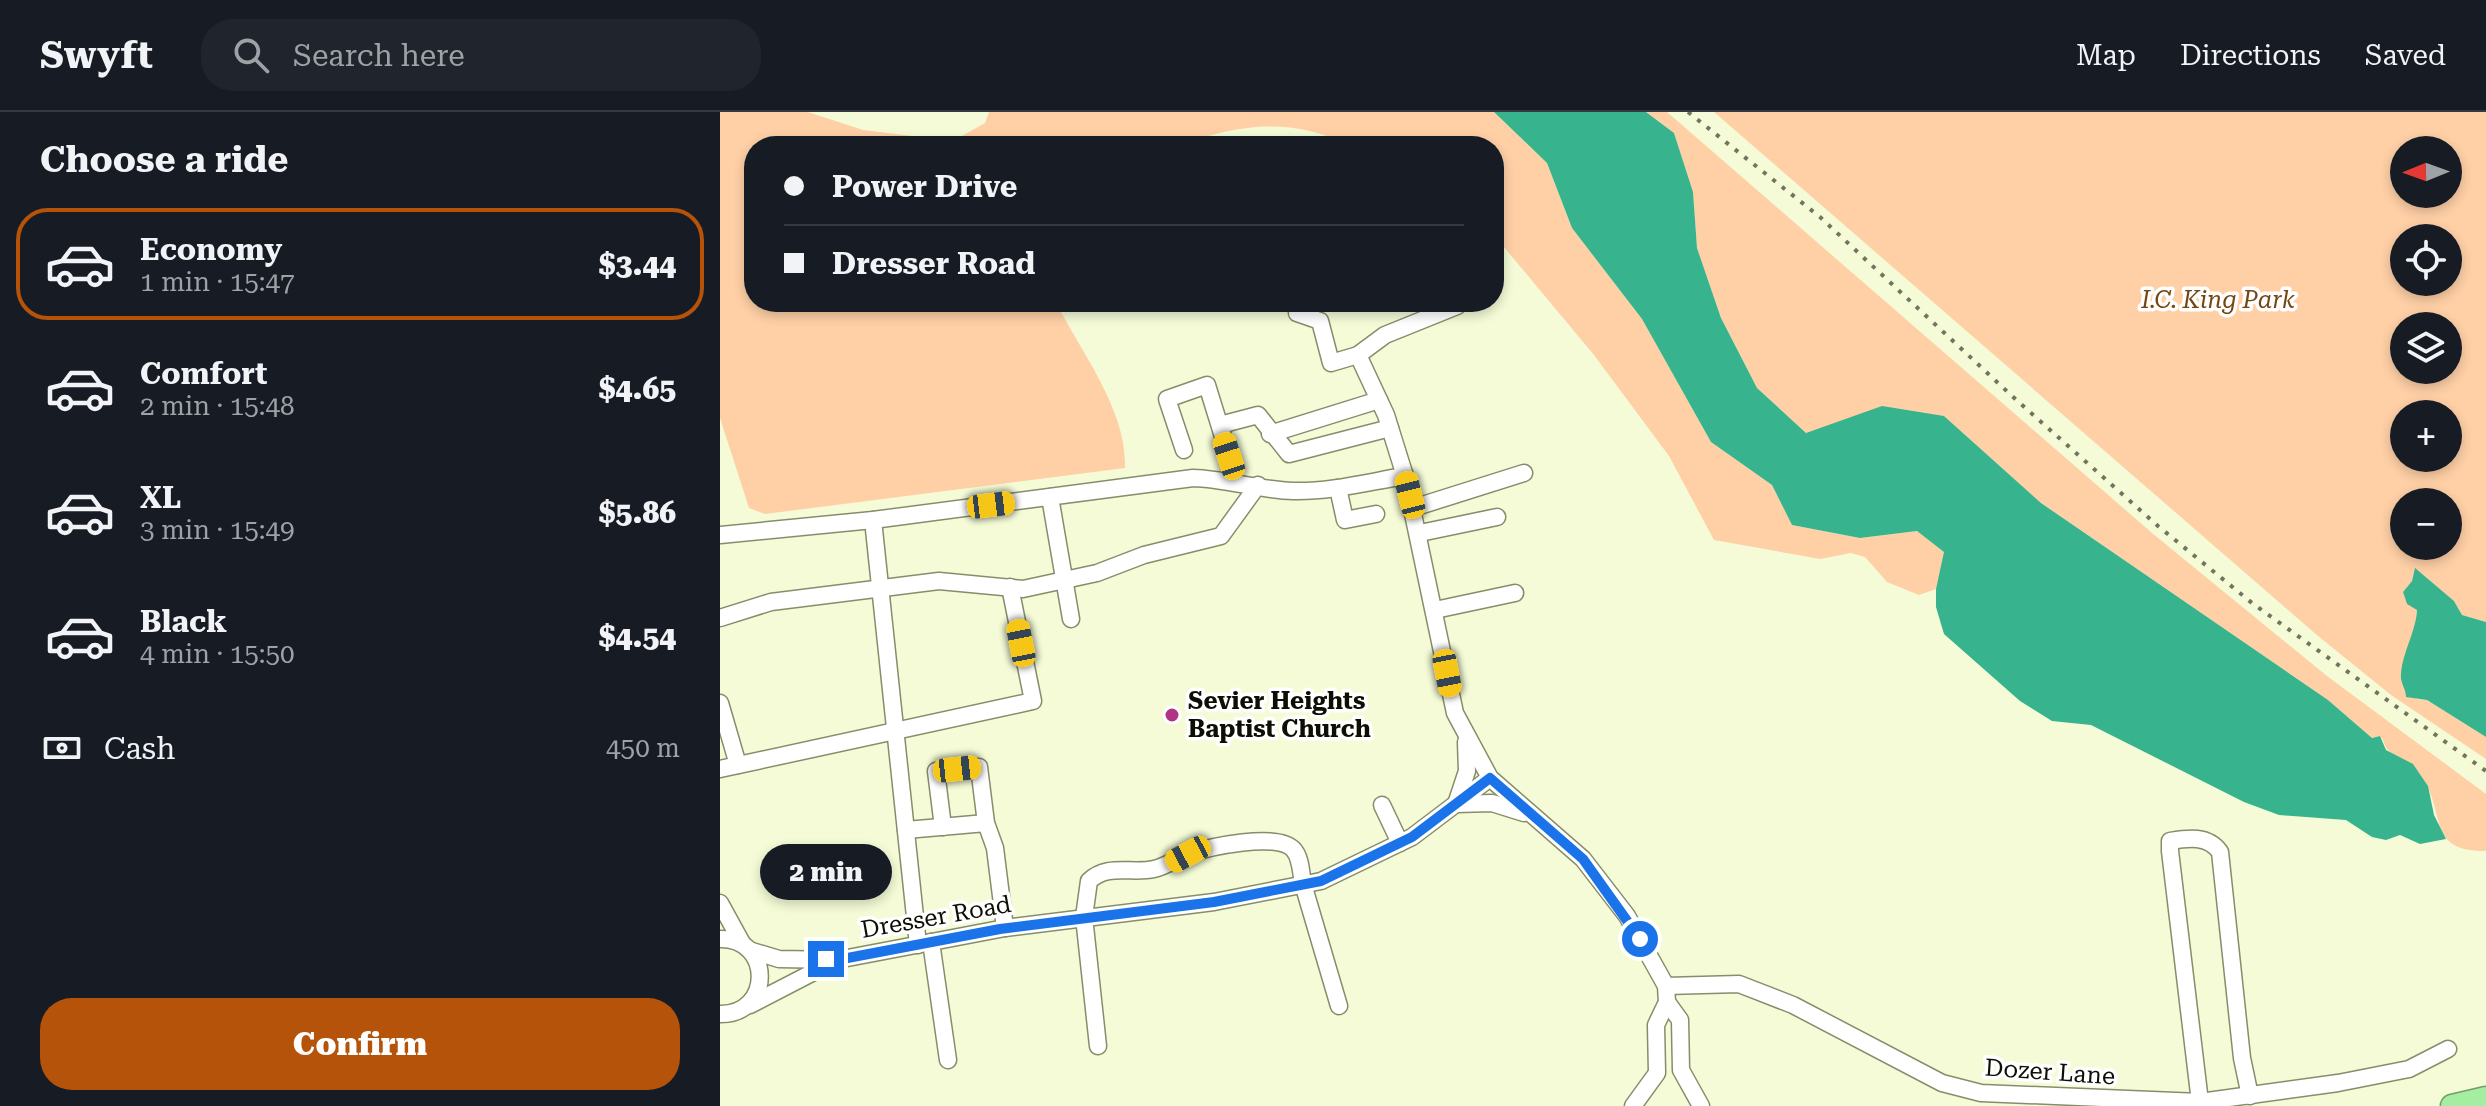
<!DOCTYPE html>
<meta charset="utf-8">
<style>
body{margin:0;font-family:"Roboto Serif",serif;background:#20242c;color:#f1f3f6;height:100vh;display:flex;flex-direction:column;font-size:30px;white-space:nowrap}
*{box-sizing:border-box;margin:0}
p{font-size:26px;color:#9ea1a6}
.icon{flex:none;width:44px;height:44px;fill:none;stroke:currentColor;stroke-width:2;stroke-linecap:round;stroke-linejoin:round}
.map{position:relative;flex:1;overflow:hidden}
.panel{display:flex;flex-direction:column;background:#171b24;width:720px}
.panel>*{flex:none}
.banner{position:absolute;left:24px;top:24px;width:760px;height:176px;border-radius:32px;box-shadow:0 4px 12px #0003;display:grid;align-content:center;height:176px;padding:0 40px;background:#171b24}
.needle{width:52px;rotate:269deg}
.fabs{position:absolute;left:1670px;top:24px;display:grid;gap:16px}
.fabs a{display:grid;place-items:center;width:72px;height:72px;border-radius:50%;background:#171b24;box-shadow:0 4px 12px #0003;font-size:40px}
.end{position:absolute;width:36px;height:36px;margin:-18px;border:10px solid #1a73e8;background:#fff;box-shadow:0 0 0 4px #fff}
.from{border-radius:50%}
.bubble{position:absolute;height:56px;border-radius:28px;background:#171b24;box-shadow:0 4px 12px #0003;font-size:26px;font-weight:800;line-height:56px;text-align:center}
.car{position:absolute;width:24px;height:48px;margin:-24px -12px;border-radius:10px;box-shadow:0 0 6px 2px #0007;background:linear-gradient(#f5c518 24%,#345 0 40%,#f5c518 0 76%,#345 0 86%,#f5c518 0)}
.banner b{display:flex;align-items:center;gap:28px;height:76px;font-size:30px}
.banner b+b{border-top:2px solid #363941}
.banner i{width:20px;height:20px;background:#f1f3f6}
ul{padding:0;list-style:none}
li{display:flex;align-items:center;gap:24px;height:112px;margin:0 16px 12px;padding:0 24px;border:4px solid transparent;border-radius:32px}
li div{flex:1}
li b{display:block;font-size:30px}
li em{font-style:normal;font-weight:800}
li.on{border-color:#b45309}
li>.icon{width:72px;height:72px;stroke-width:1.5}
h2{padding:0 40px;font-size:36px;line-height:96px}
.pay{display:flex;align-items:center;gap:20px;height:88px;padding:0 40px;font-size:30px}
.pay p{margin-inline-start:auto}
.primary-button{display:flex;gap:16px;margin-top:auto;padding:16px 40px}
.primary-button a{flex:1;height:92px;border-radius:32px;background:#b45309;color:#fff;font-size:32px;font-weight:800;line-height:92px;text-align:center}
header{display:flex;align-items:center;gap:48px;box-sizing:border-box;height:112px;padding:0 40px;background:#171b24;border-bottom:2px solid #363941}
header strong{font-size:38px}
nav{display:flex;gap:44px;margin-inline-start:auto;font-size:28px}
.search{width:560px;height:72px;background:#20242c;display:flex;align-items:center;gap:20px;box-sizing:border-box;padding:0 28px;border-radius:32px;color:#9ea1a6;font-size:30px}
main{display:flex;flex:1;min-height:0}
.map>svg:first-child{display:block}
</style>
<header>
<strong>Swyft</strong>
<div class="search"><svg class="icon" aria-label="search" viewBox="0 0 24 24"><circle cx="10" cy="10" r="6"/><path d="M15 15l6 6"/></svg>Search here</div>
<nav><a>Map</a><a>Directions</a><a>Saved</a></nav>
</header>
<main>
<section class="panel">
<h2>Choose a ride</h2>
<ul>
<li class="on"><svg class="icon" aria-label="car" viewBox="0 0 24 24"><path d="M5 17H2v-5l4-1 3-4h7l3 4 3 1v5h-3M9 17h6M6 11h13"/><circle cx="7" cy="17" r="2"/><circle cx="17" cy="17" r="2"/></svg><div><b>Economy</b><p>1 min · 15:47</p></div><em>$3.44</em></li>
<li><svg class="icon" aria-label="car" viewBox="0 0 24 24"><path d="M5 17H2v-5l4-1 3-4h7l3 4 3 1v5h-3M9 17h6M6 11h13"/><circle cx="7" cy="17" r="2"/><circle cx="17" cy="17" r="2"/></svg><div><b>Comfort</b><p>2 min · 15:48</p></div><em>$4.65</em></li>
<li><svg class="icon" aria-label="car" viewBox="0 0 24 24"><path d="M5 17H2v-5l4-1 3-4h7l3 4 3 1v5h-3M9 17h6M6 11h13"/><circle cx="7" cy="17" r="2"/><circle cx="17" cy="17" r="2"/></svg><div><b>XL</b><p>3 min · 15:49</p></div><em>$5.86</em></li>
<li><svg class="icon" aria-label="car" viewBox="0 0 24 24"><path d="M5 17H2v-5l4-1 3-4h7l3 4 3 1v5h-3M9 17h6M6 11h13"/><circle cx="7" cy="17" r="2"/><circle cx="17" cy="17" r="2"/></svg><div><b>Black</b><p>4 min · 15:50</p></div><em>$4.54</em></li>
</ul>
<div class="pay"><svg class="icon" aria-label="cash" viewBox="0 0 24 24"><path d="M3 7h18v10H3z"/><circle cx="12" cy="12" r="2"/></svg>Cash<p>450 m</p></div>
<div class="primary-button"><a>Confirm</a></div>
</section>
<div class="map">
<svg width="1766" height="994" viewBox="0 0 1766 994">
<rect width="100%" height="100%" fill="#f4fbd6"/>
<g fill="#ffd0a6" fill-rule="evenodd">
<path d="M0,0H88L143,18L233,29L265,11L269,0H774L827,51L852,116L922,207L991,330L1052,373L1072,413L1140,426L1197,419L1225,440L1216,477L1199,483L1167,470L1145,445L1131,441L1100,447L994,428L949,344L874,243L774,123V34H631C570,4 518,12 457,34H34V190H336C361,241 407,297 405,356L45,402L29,396L0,306Z"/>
<path d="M926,0H947L1432,421L1607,564L1766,682V739C1709,740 1724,704 1706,672C1695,651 1685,652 1669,639C1664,635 1665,629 1660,624L1652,626L1608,588L1321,391L1224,304L1113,313L1086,321L1037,276L1001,206L977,136L973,80L954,21Z"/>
<path d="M994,0H1766V510L1742,503L1734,489L1695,457L1692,469L1683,480L1687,492L1697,497L1696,516L1681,569L1697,587L1707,588L1766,625V647L1671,583L1598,524ZM1684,38H1728V82H1684ZM1684,126H1728V170H1684ZM1684,214H1728V258H1684ZM1684,302H1728V346H1684ZM1684,390H1728V434H1684Z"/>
</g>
<g fill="#37b38e">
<path d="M774,0H926L954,21L973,80L977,136L1001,206L1037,276L1086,321L1162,294L1224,304L1321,391L1608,588L1652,626L1660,624L1666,638L1693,652L1708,674L1714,703L1726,727L1700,732L1680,723L1666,728L1652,725L1626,708L1559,703L1524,690L1371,613L1332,609L1300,589L1224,522L1216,495V477L1224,440L1197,419L1140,426L1072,413L1052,373L991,330L922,207L852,116L827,51Z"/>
<path d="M1695,456L1734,489L1742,503L1766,510V625L1707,588L1686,585C1686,578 1682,573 1681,567C1680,544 1696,521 1697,498L1687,492L1683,480L1692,469Z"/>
</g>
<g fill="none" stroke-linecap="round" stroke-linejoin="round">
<g stroke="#878d6b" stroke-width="19">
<g id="minor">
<path d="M578,190L577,201L600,209L611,251L638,243L665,223L737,194"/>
<path d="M638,243L666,303L685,364L735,601L770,666L863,747L907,804L946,874L947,890L936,913L937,961L913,994"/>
<path d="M500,313L538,303L569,342L670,316"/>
<path d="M550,322L659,288"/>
<path d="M464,338L447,287L487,273L509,344"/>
<path d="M618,376L625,408L656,402"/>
<path d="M330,385L351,507"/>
<path d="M693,396L804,361"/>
<path d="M153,408L198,833"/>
<path d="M700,421L777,405"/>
<path d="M0,423L153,408L473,366C507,367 539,378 573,379C610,380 648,370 685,364"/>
<path d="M715,498L795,481"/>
<path d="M0,506L51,490L219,469L303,477L377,461L424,443L501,424L538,373"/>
<path d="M0,591L18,653"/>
<path d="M746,630L747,659L736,692L772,691L804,701"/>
<path d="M0,657L313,589L290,475"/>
<path d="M662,693L680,731"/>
<path d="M223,715L216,659L259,655L266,711L275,736L285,816"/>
<path d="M186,718L266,711"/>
<path d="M0,791L22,831"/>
<path d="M0,827C53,826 53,903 0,902"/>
<path d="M211,830L228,948"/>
<path d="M32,839L59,847L117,848L285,816L494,790L601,769L692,725L770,666"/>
<path d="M946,874L1019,872L1073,893L1222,971L1261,981L1480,990L1618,971L1689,957L1728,937"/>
<path d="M947,890L960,908L961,958L981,994"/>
<path d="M30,893L115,849"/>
<path d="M378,934L364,805L369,769C388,751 411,762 434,757C447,754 457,746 469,742C489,735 557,720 573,737C581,745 581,761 583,772L619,894"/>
<path d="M1480,990L1450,739V729C1468,726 1488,723 1500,740L1522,946L1530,984"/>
</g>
</g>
<g stroke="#709f69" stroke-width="25">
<path id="highway" d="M1732,994L1766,986"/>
</g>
<use href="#minor" stroke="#fff" stroke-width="16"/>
<use href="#highway" stroke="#a5eda0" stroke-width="22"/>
<path stroke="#71755f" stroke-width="4" stroke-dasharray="4 8" stroke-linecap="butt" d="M968,0L1100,105L1292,284L1438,414L1532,491L1766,659"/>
</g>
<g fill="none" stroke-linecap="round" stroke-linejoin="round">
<path stroke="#1a73e8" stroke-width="10" d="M106,847L117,848L280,817L494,790L601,769L692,725L770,666L863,747L920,827"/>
</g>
<circle fill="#b13484" stroke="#fff" stroke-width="3" cx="452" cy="603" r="8"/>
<g text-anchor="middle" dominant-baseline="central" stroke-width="7" stroke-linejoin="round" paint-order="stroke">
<g font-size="24" font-style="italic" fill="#744611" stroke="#fff">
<text x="1498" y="188">I.C. King Park</text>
</g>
<g font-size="24" font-weight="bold" fill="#0d0f04" stroke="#fff" text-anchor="start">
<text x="468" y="589">Sevier Heights<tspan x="468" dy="28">Baptist Church</tspan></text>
</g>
<g font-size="24" fill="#0d0f04" stroke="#fff">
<text transform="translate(216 805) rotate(-10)">Dresser Road</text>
<text transform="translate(1330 960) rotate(4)">Dozer Lane</text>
</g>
</g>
</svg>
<div class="fabs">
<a><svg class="needle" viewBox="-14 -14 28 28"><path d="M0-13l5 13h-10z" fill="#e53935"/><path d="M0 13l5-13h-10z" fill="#9ea1a6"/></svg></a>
<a><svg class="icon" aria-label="locate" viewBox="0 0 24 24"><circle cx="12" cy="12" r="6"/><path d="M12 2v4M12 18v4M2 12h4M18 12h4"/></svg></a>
<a><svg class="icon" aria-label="layers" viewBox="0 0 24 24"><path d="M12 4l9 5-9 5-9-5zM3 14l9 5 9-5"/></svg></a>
<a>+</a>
<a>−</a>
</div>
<i class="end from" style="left:920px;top:827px"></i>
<i class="end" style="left:106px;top:847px"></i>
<div class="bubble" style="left:40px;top:732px;width:132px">2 min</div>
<i class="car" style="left:509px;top:344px;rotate:342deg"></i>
<i class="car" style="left:690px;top:383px;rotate:346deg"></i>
<i class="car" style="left:271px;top:393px;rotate:83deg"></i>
<i class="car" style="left:301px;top:531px;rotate:349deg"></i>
<i class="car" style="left:727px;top:561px;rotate:169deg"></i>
<i class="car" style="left:237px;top:657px;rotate:84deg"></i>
<i class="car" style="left:468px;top:742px;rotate:242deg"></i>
<div class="banner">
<b><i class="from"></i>Power Drive</b>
<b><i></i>Dresser Road</b>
</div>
</div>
</main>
